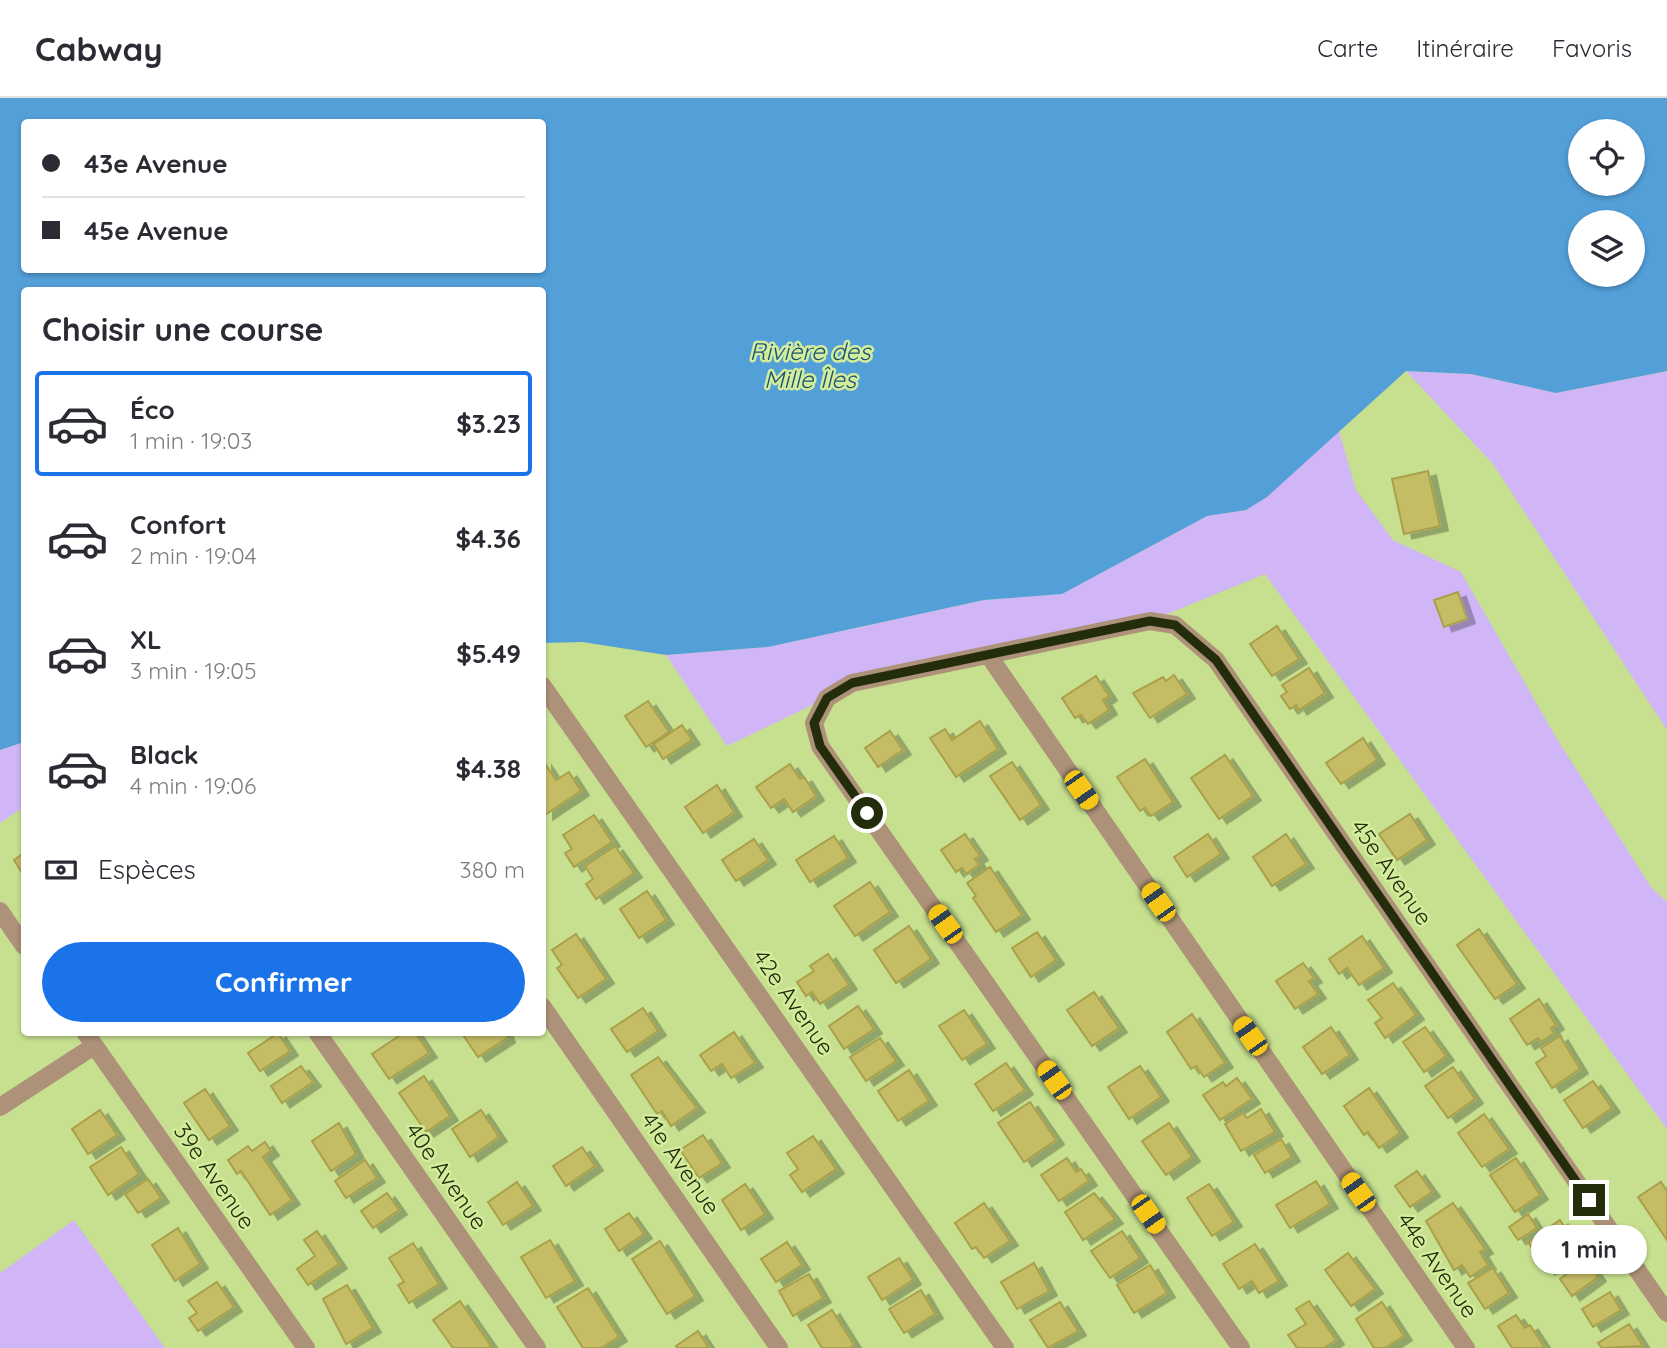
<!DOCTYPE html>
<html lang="fr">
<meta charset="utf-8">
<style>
body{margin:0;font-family:Quicksand,sans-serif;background:#f2f2f3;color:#2b2b33;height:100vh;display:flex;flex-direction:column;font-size:26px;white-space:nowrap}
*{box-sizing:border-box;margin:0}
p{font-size:23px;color:#7c7c81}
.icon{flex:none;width:38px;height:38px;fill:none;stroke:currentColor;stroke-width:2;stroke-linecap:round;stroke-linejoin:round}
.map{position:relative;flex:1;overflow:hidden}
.side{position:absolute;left:21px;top:189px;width:525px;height:749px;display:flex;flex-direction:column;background:#fff;border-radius:7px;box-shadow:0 2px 5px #0004}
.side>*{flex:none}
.banner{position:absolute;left:21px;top:21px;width:525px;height:154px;border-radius:7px;box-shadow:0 2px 5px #0004;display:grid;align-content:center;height:154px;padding:0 21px;background:#fff}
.buttons{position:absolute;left:1568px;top:21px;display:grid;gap:14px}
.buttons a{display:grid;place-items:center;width:77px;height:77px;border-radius:50%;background:#fff;box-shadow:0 2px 5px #0004;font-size:35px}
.end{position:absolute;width:32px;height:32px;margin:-16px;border:9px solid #232d0c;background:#fff;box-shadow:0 0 0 4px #fff}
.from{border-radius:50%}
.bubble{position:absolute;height:49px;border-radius:24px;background:#fff;box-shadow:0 2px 5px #0004;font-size:23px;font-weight:700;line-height:49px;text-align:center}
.car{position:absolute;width:21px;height:42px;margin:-21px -10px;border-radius:9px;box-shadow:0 0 5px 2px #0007;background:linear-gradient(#f5c518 24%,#345 0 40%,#f5c518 0 76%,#345 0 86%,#f5c518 0)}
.banner b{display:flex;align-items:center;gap:24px;height:66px;font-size:26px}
.banner b+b{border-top:2px solid #e1e1e2}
.banner i{width:18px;height:18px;background:#2b2b33}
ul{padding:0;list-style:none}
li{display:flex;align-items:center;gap:21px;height:105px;margin:0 14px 10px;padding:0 7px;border:4px solid transparent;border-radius:7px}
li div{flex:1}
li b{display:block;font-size:26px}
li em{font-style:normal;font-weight:700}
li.selected{border-color:#1a73e8}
li>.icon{width:63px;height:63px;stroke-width:1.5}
h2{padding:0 21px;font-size:32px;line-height:84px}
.pay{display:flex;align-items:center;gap:18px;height:77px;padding:0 21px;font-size:26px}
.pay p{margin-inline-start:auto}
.primary-button{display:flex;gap:14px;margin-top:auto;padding:14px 21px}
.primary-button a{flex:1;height:80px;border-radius:42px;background:#1a73e8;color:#fff;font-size:28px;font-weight:700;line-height:80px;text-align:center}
header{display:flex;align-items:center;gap:42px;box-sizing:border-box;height:98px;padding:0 35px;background:#fff;border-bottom:2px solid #e1e1e2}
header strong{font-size:33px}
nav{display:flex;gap:38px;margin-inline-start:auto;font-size:24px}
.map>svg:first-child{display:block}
</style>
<header>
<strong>Cabway</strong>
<nav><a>Carte</a><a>Itinéraire</a><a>Favoris</a></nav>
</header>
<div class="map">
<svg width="1667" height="1250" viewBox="0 0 1667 1250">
<defs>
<filter id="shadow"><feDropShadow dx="8" dy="4.5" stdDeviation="0" flood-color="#0004"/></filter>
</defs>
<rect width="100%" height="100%" fill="#c6e08f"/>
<g fill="#d0b6f6">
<path d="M1406,273L1471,276L1556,295L1667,273V632L1493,366Z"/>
<path d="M1339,333L1356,392L1393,442L1461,474L1557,641L1651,789L1667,804V1031L1265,476L1150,523L989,558L827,600L727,648L666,557L768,549L984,502L1062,496L1207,418L1246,412Z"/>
<path d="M24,644V709L0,725V652Z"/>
<path d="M74,1122L165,1250H0V1175Z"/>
</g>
<path fill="#539fd8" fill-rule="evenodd" d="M0,0H1667V273L1556,295L1471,276L1406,273L1267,399L1246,412L1207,418L1062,496L984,502L768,549L666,557L582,544L543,545L542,192H24V644L0,652ZM24,24H542V172H24ZM1580,33H1633V86H1580ZM1580,124H1633V177H1580Z"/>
<g fill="#c5bc66" stroke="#a9a04a" stroke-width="2" filter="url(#shadow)">
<path d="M1428,373L1440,428L1404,436L1392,381Z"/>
<path d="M1458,494L1467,521L1444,529L1434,502Z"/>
<path d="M1277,528L1299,561L1272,578L1250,546Z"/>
<path d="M1309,570L1325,595L1299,612L1296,607L1290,611L1281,598L1287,594L1282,587Z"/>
<path d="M1174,577L1187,596L1150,620L1133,595L1163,579L1166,583Z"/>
<path d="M1096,578L1109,598L1103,602L1109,612L1088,626L1081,617L1075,620L1062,600Z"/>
<path d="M648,603L669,634L646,649L625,618Z"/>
<path d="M980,623L998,651L956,679L930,640L945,631L952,642Z"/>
<path d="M682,627L692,642L663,661L654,646Z"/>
<path d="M890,633L903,652L878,669L865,650Z"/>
<path d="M1363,640L1377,662L1341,686L1326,665Z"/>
<path d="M1225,657L1253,698L1219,721L1191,680Z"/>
<path d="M1145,661L1173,704L1151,718L1145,710L1140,713L1117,679Z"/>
<path d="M544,664L556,682L569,674L581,693L545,717Z"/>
<path d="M1012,664L1041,707L1020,722L990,678Z"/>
<path d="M790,666L800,681L804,679L816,698L793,714L784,701L771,710L756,689Z"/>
<path d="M717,687L734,714L703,735L685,709Z"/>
<path d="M1410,716L1427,742L1397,762L1379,736Z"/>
<path d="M594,717L612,744L574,769L565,755L572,751L563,737Z"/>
<path d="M965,736L980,758L975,761L979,767L966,776L962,770L956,774L941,752Z"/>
<path d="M1208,736L1221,756L1187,779L1174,759Z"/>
<path d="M1286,736L1306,766L1272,788L1253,759Z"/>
<path d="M834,738L848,760L810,784L796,762Z"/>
<path d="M754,741L768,762L736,783L722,762Z"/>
<path d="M615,748L634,775L596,801L586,786L593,781L585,768Z"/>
<path d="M24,755V778L14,762Z"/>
<path d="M990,769L1022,817L996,834L973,800L976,798L967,785Z"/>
<path d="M870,784L890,814L855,838L834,808Z"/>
<path d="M647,793L666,822L639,840L620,811Z"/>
<path d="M909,828L931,861L896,885L874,852Z"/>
<path d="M1479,831L1517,886L1495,901L1457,847Z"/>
<path d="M1037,834L1056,862L1031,879L1012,850Z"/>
<path d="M576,836L606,881L578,900L557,870L562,867L552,852Z"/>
<path d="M1362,838L1384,870L1359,887L1347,870L1339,876L1329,861Z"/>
<path d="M828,856L849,887L820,906L812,894L806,898L797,884L814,873L810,868Z"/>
<path d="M1303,865L1314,880L1309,883L1318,896L1295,911L1276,883Z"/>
<path d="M1393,885L1416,917L1385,940L1375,925L1382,920L1368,902Z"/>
<path d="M1094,894L1119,930L1092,948L1067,912Z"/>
<path d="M1539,901L1556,927L1551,930L1554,935L1541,944L1538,940L1527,947L1510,921Z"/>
<path d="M858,908L874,931L844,951L829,928Z"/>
<path d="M643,910L658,933L627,954L611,931Z"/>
<path d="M964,912L987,946L962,962L939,928Z"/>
<path d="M1192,916L1225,965L1204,979L1196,968L1191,971L1167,934Z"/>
<path d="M1331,929L1350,957L1322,976L1303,949Z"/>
<path d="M1425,929L1446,958L1424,974L1403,944Z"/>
<path d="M405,934H415L429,955L389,981L372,956Z"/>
<path d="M461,934H505L507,940L478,959Z"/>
<path d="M734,934L755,965L731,980L722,966L711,973L700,957Z"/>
<path d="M278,935L290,953L260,973L248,955Z"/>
<path d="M1560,938L1580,971L1552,990L1536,965L1546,958L1541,950Z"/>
<path d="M880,940L896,963L866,983L850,959Z"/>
<path d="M658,959L697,1010L671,1028L662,1013L657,1016L631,977Z"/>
<path d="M1006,965L1025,992L993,1013L975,986Z"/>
<path d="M301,968L313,984L282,1005L271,988Z"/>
<path d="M1140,968L1161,999L1129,1021L1108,989Z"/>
<path d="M1453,969L1475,1001L1448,1020L1425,988Z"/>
<path d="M909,972L929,1003L898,1023L878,993Z"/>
<path d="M424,978L450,1018L426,1034L399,995Z"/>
<path d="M1237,980L1252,1001L1220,1022L1203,997L1223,984L1226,988Z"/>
<path d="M1593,983L1612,1010L1583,1030L1564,1002Z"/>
<path d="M1369,990L1400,1035L1379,1050L1368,1034L1364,1037L1344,1008Z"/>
<path d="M205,991L230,1028L209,1042L184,1005Z"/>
<path d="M1030,1004L1056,1042L1024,1064L998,1025Z"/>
<path d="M1261,1011L1275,1034L1241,1053L1225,1026L1243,1015L1247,1020Z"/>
<path d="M100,1012L117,1037L88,1056L72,1031Z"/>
<path d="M481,1012L499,1039L470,1059L452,1031Z"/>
<path d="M1484,1016L1509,1051L1482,1069L1458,1035Z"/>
<path d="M339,1025L356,1056L331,1073L312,1043Z"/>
<path d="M1169,1025L1192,1059L1166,1077L1142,1043Z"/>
<path d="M703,1037L722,1065L699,1080L680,1052Z"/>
<path d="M813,1038L836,1071L802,1094L790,1077L798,1071L787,1055Z"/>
<path d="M1281,1041L1292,1059L1265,1075L1254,1057Z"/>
<path d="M265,1044L271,1053L263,1059L292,1102L270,1117L241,1073L237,1076L228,1062L248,1048L252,1053Z"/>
<path d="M121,1049L139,1076L108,1097L90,1069Z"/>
<path d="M582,1049L595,1068L566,1088L553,1068Z"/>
<path d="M1067,1060L1076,1074L1081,1071L1089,1083L1059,1103L1041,1077Z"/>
<path d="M1516,1060L1540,1097L1515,1114L1490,1077Z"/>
<path d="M365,1062L377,1080L346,1100L335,1083Z"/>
<path d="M1417,1073L1432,1094L1410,1109L1395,1088Z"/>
<path d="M148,1081L161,1100L138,1115L125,1096Z"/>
<path d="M1316,1083L1330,1106L1290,1130L1276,1107Z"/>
<path d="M517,1084L533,1108L503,1127L488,1104Z"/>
<path d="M1661,1084L1667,1093V1142L1638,1099Z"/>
<path d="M745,1086L765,1116L741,1132L722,1102Z"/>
<path d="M1209,1086L1234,1124L1212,1138L1187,1100Z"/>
<path d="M387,1095L399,1112L373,1130L361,1113Z"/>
<path d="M1094,1095L1115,1121L1083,1142L1065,1114Z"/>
<path d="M984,1105L1010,1143L984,1160L976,1149L972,1151L955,1125Z"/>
<path d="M1453,1105L1485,1151L1480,1154L1488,1167L1470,1179L1462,1167L1454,1172L1426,1123Z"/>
<path d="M629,1115L644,1136L619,1153L605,1131Z"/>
<path d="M1528,1116L1537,1130L1518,1142L1509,1129Z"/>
<path d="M1560,1122L1579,1151L1547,1172L1528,1144Z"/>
<path d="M178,1130L200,1166L175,1183L152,1147Z"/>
<path d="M317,1133L339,1166L308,1187L297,1171L315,1158L304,1142Z"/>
<path d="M1122,1133L1140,1160L1110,1180L1091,1153Z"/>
<path d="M550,1142L575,1183L546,1200L521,1159Z"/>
<path d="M660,1143L695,1198L667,1216L632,1161Z"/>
<path d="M787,1144L802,1167L776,1184L761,1161Z"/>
<path d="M413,1145L439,1186L409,1205L398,1187L404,1184L389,1160Z"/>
<path d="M1255,1146L1279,1183L1259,1195L1252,1183L1239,1191L1223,1166Z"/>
<path d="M1348,1155L1375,1191L1351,1208L1325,1172Z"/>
<path d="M899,1160L913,1182L882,1202L868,1179Z"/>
<path d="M1586,1161L1598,1179L1572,1198L1560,1181Z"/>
<path d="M1034,1165L1049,1193L1017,1211L1001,1184Z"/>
<path d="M1150,1167L1167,1195L1134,1215L1117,1187Z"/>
<path d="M1493,1170L1509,1195L1485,1211L1468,1185Z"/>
<path d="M809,1176L823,1200L793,1218L779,1193Z"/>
<path d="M217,1184L234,1209L198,1233L189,1220L197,1215L188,1203Z"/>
<path d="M347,1187L373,1230L346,1246L323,1201Z"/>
<path d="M588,1190L619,1239L601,1250H583L557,1209Z"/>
<path d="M921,1192L935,1216L904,1235L889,1211Z"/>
<path d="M1610,1194L1621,1212L1593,1229L1582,1211Z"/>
<path d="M460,1203L491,1248L488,1250H453L433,1222Z"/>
<path d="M1309,1203L1336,1242L1324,1250H1297L1288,1237L1306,1226L1296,1211Z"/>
<path d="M1060,1204L1078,1233L1048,1250L1030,1222Z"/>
<path d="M1382,1204L1404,1238L1385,1250H1374L1356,1221Z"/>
<path d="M832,1212L854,1247L850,1250H822L808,1227Z"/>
<path d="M1516,1217L1525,1230L1530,1227L1545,1250H1512L1498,1228Z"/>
<path d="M1629,1226L1643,1248L1602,1250L1598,1245Z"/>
<path d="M698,1233L709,1250H677L676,1248Z"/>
</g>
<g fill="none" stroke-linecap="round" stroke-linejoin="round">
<g stroke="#ad9178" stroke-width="18">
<path d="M989,558L1466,1250"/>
<path d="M542,587L1005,1250"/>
<path d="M0,813L24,848"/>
<path d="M542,908L779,1250"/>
<path d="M85,934L306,1250"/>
<path d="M317,934L537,1250"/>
<path d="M0,1009L94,948"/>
<path d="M1241,1250L820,648L814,625L827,600L852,585L1150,523L1175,527L1216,562L1667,1215"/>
</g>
</g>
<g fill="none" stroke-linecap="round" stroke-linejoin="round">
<path stroke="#232d0c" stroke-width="9" d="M867,715L820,648L814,625L827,600L852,585L1150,523L1175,527L1216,562L1589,1102"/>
</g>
<g text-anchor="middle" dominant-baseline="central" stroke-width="5" stroke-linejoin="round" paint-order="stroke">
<g font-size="23" fill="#232d0c" stroke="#d3ed9c">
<text transform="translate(1392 774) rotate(55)">45e Avenue</text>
<text transform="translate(794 904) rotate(55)">42e Avenue</text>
<text transform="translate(681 1065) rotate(55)">41e Avenue</text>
<text transform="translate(215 1078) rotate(55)">39e Avenue</text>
<text transform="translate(447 1078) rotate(55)">40e Avenue</text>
<text transform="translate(1438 1167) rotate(55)">44e Avenue</text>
</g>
<g font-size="24" font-style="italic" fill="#195278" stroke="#d3ed9c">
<text x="810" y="253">Rivière des<tspan x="810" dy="28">Mille Îles</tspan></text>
</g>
</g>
</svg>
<div class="buttons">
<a><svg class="icon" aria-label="locate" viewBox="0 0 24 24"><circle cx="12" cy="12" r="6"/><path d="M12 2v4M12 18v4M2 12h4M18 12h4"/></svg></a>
<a><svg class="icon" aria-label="layers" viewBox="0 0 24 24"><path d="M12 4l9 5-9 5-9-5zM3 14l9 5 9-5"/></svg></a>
</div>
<i class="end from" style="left:867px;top:715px"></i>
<i class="end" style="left:1589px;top:1102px"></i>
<div class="bubble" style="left:1531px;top:1127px;width:116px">1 min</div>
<i class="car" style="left:1081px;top:692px;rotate:145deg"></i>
<i class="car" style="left:1158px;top:804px;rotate:325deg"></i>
<i class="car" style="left:945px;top:826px;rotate:325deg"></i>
<i class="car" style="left:1250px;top:938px;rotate:325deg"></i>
<i class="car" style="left:1054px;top:982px;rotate:325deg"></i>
<i class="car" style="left:1358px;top:1094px;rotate:325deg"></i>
<i class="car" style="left:1148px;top:1116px;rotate:145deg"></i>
<div class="banner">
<b><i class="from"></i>43e Avenue</b>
<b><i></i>45e Avenue</b>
</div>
<section class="side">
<h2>Choisir une course</h2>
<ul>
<li class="selected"><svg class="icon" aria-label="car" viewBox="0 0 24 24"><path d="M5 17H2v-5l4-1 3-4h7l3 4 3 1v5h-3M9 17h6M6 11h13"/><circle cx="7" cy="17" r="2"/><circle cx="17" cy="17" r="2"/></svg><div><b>Éco</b><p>1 min · 19:03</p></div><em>$3.23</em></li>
<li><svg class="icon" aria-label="car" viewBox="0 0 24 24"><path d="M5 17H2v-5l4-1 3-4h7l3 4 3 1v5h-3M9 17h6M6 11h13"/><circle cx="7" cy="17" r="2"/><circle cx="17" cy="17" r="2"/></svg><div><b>Confort</b><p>2 min · 19:04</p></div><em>$4.36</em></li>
<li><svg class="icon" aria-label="car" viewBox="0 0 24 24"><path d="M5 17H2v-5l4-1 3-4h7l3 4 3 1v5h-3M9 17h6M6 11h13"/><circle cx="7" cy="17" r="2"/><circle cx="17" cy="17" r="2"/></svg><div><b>XL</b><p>3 min · 19:05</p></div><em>$5.49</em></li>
<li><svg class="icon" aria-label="car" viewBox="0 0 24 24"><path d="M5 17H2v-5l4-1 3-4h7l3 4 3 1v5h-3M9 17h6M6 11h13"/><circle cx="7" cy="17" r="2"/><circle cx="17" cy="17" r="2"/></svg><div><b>Black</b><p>4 min · 19:06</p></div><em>$4.38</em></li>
</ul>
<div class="pay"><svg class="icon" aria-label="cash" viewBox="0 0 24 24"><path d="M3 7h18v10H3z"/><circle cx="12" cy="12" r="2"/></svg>Espèces<p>380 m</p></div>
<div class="primary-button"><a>Confirmer</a></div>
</section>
</div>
